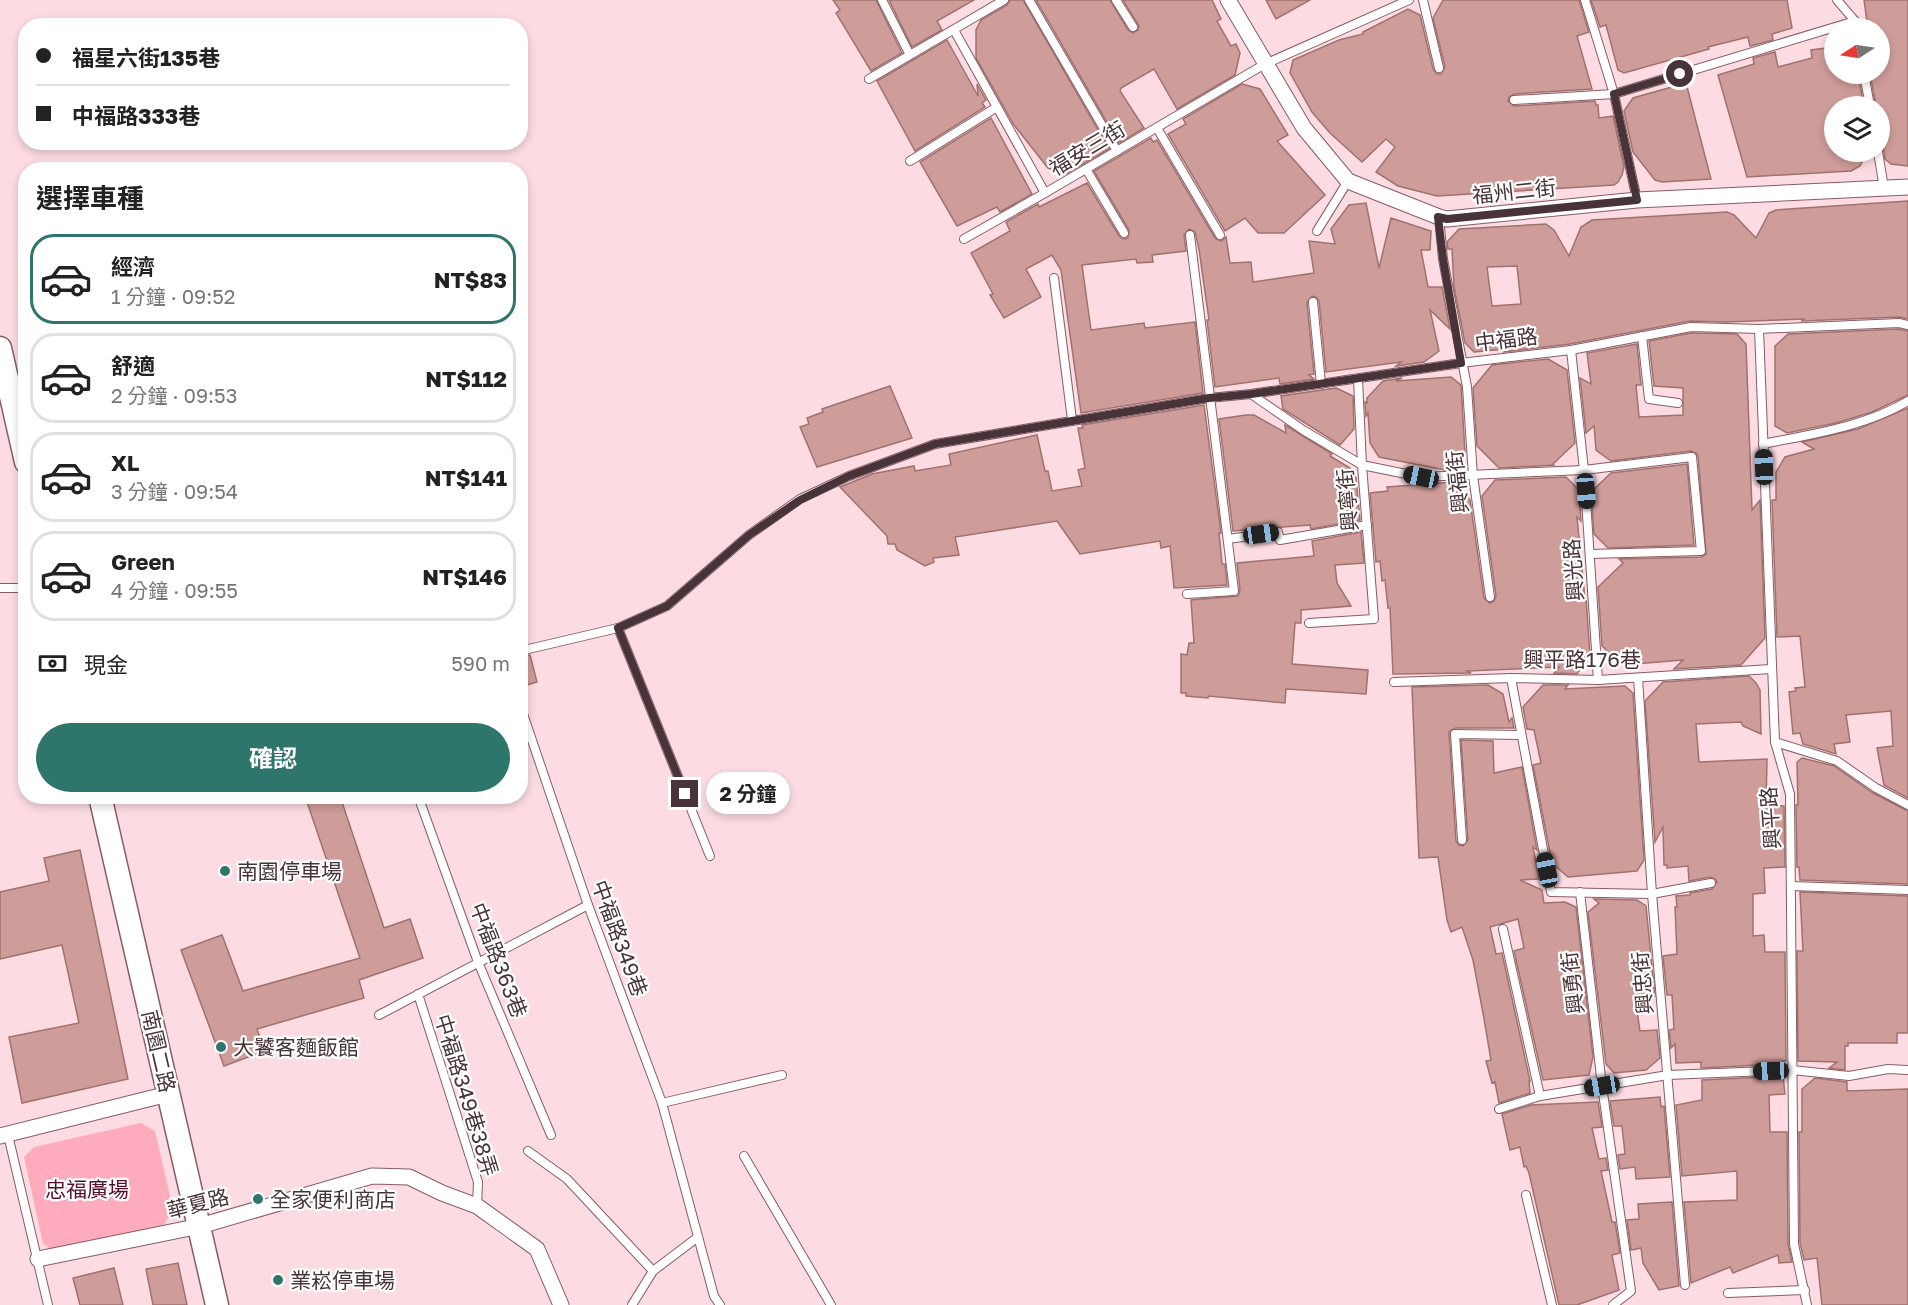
<!DOCTYPE html>
<html lang="zh-TW">
<meta charset="utf-8">
<style>
body{margin:0;font-family:"Golos Text","Noto Sans TC",sans-serif;background:#f6f6f6;color:#222;height:100vh;display:flex;flex-direction:column;font-size:22px;white-space:nowrap}
*{box-sizing:border-box;margin:0}
p{font-size:20px;color:#767676}
.icon{flex:none;width:33px;height:33px;fill:none;stroke:currentColor;stroke-width:2;stroke-linecap:round;stroke-linejoin:round}
.map{position:relative;flex:1;overflow:hidden}
.side{position:absolute;left:18px;top:162px;width:510px;height:642px;display:flex;flex-direction:column;background:#fff;border-radius:24px;box-shadow:0 3px 9px #0003}
.side>*{flex:none}
.guide{position:absolute;left:18px;top:18px;width:510px;height:132px;border-radius:24px;box-shadow:0 3px 9px #0003;display:grid;align-content:center;height:132px;padding:0 18px;background:#fff}
.needle{width:39px;rotate:258deg}
.controls{position:absolute;left:1824px;top:18px;display:grid;gap:12px}
.controls a{display:grid;place-items:center;width:66px;height:66px;border-radius:50%;background:#fff;box-shadow:0 3px 9px #0003;font-size:30px}
.end{position:absolute;width:27px;height:27px;margin:-14px;border:8px solid #483438;background:#fff;box-shadow:0 0 0 3px #fff}
.from{border-radius:50%}
.bubble{position:absolute;height:42px;border-radius:21px;background:#fff;box-shadow:0 3px 9px #0003;font-size:20px;font-weight:700;line-height:42px;text-align:center}
.car{position:absolute;width:18px;height:36px;margin:-18px -9px;border-radius:8px;box-shadow:0 0 4px 2px #0007;background:linear-gradient(#222 24%,#8ab4d8 0 40%,#222 0 76%,#8ab4d8 0 86%,#222 0)}
.guide b{display:flex;align-items:center;gap:21px;height:57px;font-size:22px}
.guide b+b{border-top:2px solid #e0e0e0}
.guide i{width:15px;height:15px;background:#222}
ul{padding:0;list-style:none}
li{display:flex;align-items:center;gap:18px;height:90px;margin:0 12px 9px;padding:0 6px;border:3px solid #e0e0e0;border-radius:24px}
li div{flex:1}
li b{display:block;font-size:22px}
li em{font-style:normal;font-weight:700}
li.on{border-color:#2e756c}
li>.icon{width:54px;height:54px;stroke-width:1.5}
h2{padding:0 18px;font-size:27px;line-height:72px}
.pay{display:flex;align-items:center;gap:15px;height:66px;padding:0 18px;font-size:22px}
.pay p{margin-inline-start:auto}
.cta{display:flex;gap:12px;margin-top:auto;padding:12px 18px}
.cta a{flex:1;height:69px;border-radius:36px;background:#2e756c;color:#fff;font-size:24px;font-weight:700;line-height:69px;text-align:center}
.map>svg:first-child{display:block}
</style>
<div class="map">
<svg width="1908" height="1305" viewBox="0 0 1908 1305">
<rect width="100%" height="100%" fill="#fcdce2"/>
<path fill="#feabbe" d="M141,1123L155,1131L173,1209L164,1225L53,1250L43,1244L24,1157L34,1147Z"/>
<g fill="#cf9d99" stroke="#a0716d" stroke-width="1.5" fill-rule="evenodd">
<path d="M833,0H876L902,53L871,71L836,13L840,10Z"/>
<path d="M889,0H974L937,21L942,30L912,47Z"/>
<path d="M1010,0H1023L1109,149L1066,174L1048,168L1014,125L976,58V30L981,20L1007,5Z"/>
<path d="M1036,0H1110L1128,30L1133,33L1138,30L1139,26L1123,0H1212L1221,19L1217,21L1231,46L1236,44L1240,53L1235,75L1177,109L1154,69L1121,88L1120,91L1144,128L1119,143Z"/>
<path d="M1266,0H1310L1276,19Z"/>
<path d="M1443,0H1579L1589,32L1577,36L1592,89L1514,94L1509,97L1508,101L1514,106L1595,101L1596,105H1598L1599,118L1613,116L1624,167L1622,175L1618,182L1614,185L1437,196L1398,186L1376,172L1395,147L1386,139L1362,162L1330,133L1312,112L1290,73L1293,60L1339,40L1363,34V32L1408,9L1420,15L1433,69L1437,74H1441L1445,67L1433,18Z"/>
<path d="M1591,0H1787L1792,28L1772,34L1773,40L1750,46L1748,37L1708,47L1709,49L1624,73L1618,70L1606,25L1600,27Z"/>
<path d="M1864,0H1908V166L1891,164L1885,159L1880,122V106H1876L1870,74H1880V28H1868Z"/>
<path d="M947,40L978,96L977,84L986,100L982,103L985,107L915,151L877,81Z"/>
<path d="M1834,47V74H1858L1864,106H1834V152H1867L1860,166L1851,171L1747,177L1718,75L1754,64L1753,58L1775,52L1778,67L1812,58L1811,50Z"/>
<path d="M1686,83L1711,179L1662,182L1655,180L1633,152L1624,111L1633,98Z"/>
<path d="M1242,84L1260,89L1288,135L1277,141L1325,195L1284,233H1258L1245,218L1225,231L1168,134L1186,124L1183,119Z"/>
<path d="M991,118L1032,194L1000,212L997,207L957,226L920,162Z"/>
<path d="M1151,138L1153,142L1157,140L1215,238L1221,241L1226,237L1230,263L1251,262L1253,282L1314,273L1309,241L1335,244L1331,229L1349,205L1366,203L1379,268L1391,218L1431,231L1430,250H1421L1428,287H1442L1450,329L1430,310L1439,351L1424,362L1396,366L1401,362L1326,372L1319,301L1316,297L1312,296L1307,303L1314,374L1309,375L1314,379L1280,384L1279,378L1215,387L1207,320H1209L1199,249L1195,232L1189,229L1184,235L1186,251L1152,255L1153,262L1137,263L1136,259L1082,265L1091,330L1144,323L1145,328L1195,322L1203,393L1081,413L1061,270L1052,255L1026,269L1041,297L1004,318L990,295L993,294L971,253L1010,231L1006,222L1038,204L1039,207L1087,183L1119,236L1123,239L1128,238L1129,230L1094,171Z"/>
<path d="M1908,201V319L1899,317L1802,321L1804,319L1726,322L1690,321L1570,344L1504,352L1506,349L1474,352L1465,343L1454,287L1452,249H1448L1447,242L1459,229L1546,224L1554,230L1569,256L1581,227L1592,220L1727,212L1734,215L1756,238L1769,213L1776,210ZM1517,266L1521,304L1492,306L1487,267Z"/>
<path d="M1898,329L1908,331V395L1872,412L1836,423L1787,433L1775,426V346L1788,334Z"/>
<path d="M1691,333L1737,334L1746,344L1752,510L1760,500L1765,638L1741,665L1674,669L1683,660L1622,665L1602,646L1598,587L1623,563L1619,559L1701,557L1706,554L1698,456L1696,453L1691,451L1611,461L1596,450L1594,426L1586,433L1580,378L1591,384L1587,353L1637,344L1641,385H1636L1639,417L1683,415V388L1654,386L1649,341Z"/>
<path d="M1548,359L1567,370L1575,443L1553,464L1554,465L1499,468L1477,446L1473,388L1492,365Z"/>
<path d="M1451,377L1461,385L1465,453L1449,470H1445L1379,457L1370,443L1368,413L1366,416L1365,402L1367,403V398L1383,381L1402,378L1396,381Z"/>
<path d="M890,386L912,438L817,467L800,427L809,424L807,418L823,412L822,409Z"/>
<path d="M1336,388L1353,396L1354,429L1340,445L1283,409L1281,396Z"/>
<path d="M1204,405L1221,533H1219L1222,564H1225L1227,585L1174,588L1170,546L1161,548L1160,541L1080,554L1057,521L955,537L959,555L933,558L934,562L925,566L897,550L895,544H888L887,536L840,487L872,474L914,466L915,471L951,465L949,454L1037,435L1045,471H1048L1052,491L1082,486L1078,470L1085,468L1078,428H1083L1082,425Z"/>
<path d="M1908,408V798L1884,785L1877,748L1893,746L1891,711L1846,715L1850,742L1834,744L1836,754L1803,744L1800,733L1793,734L1789,692L1796,691L1795,688L1805,687L1800,636L1777,637L1772,500H1776V472L1785,457L1814,449L1802,442L1858,429Z"/>
<path d="M1246,415H1254L1286,433L1285,425L1332,454L1330,456L1350,468L1356,478L1360,520L1311,529L1310,525L1233,531L1219,419Z"/>
<path d="M1687,464L1694,545L1608,548L1594,534L1591,492L1611,473Z"/>
<path d="M1566,477L1579,490L1581,521L1577,517L1585,599L1586,598L1590,655L1577,674L1554,673L1559,667L1467,671L1471,673L1393,674L1390,608H1388L1385,580L1382,581L1380,561L1376,562L1370,493L1388,491L1387,487L1454,482L1470,500L1484,598L1490,603L1494,601L1496,596L1482,496L1495,480Z"/>
<path d="M1361,532L1364,563L1335,565L1337,583L1351,606L1301,610V623H1295L1292,664L1368,670L1366,694L1286,689L1285,703L1208,696V698L1186,696V693H1181V654L1187,655L1189,643H1194L1191,600L1238,596L1240,590L1237,563L1314,556L1312,541Z"/>
<path d="M530,655L537,682L520,687V657Z"/>
<path d="M1749,676L1756,683L1760,690L1761,734L1743,726L1741,722L1696,724L1699,762L1767,759L1766,806H1784L1785,867L1764,868L1765,893L1753,894V936L1764,935L1765,952H1785L1786,1061H1782V1064L1701,1068V1062L1676,1063L1675,1044L1671,1048L1669,1030L1674,1029L1672,995H1667L1663,956L1677,954L1675,907H1677L1676,896L1690,895V893L1712,889L1717,882L1715,879L1710,877L1689,881L1688,866L1667,868V865H1664L1663,827L1655,842L1645,701L1663,682Z"/>
<path d="M1488,685L1503,694L1509,722L1512,718L1514,728H1455L1449,732L1456,841L1459,845L1463,846L1468,840L1461,740L1493,741L1494,773L1522,767L1537,850L1533,847L1539,879L1520,880L1542,890L1544,903L1565,902L1576,907L1593,1057L1589,1075L1543,1080L1514,951L1524,948L1518,919L1490,927L1496,954L1502,953L1530,1081H1529L1530,1093L1499,1103L1495,1082L1492,1083L1486,1061L1491,1060L1483,1013L1473,960L1462,927L1451,932L1447,920L1438,857L1419,858L1412,687Z"/>
<path d="M1543,685H1568L1565,689L1625,686L1633,693L1644,860L1637,871L1568,877L1552,863L1533,765L1541,763L1534,730L1527,729L1523,707Z"/>
<path d="M1802,758L1834,766L1873,793L1908,811V884L1800,880L1799,867H1797L1796,805H1798L1797,762Z"/>
<path d="M305,796H340L384,928L410,919L423,958L359,980L364,998L257,1029L265,1051L224,1066L181,950L222,935L243,991L360,958Z"/>
<path d="M80,850L128,1079L22,1103L9,1037L79,1023L62,945L0,959V892L49,881L44,858Z"/>
<path d="M1800,892L1908,896V1033H1897V1043H1848V1046H1845V1070L1829,1068L1837,1062L1798,1061L1797,951H1803Z"/>
<path d="M1594,899L1637,900L1646,906L1655,996L1635,997L1640,1031L1657,1030L1660,1058L1646,1070L1614,1073L1606,1064L1588,912L1599,903Z"/>
<path d="M1783,1076L1785,1094L1769,1095L1770,1132H1787L1788,1244L1792,1262L1779,1263L1778,1255L1733,1273L1730,1267L1691,1283L1684,1202L1737,1200V1171L1682,1176L1676,1105L1702,1100V1080Z"/>
<path d="M1815,1078L1847,1082V1091L1908,1089V1305H1822L1817,1258L1804,1260L1800,1243L1799,1132H1802V1089Z"/>
<path d="M1660,1097L1661,1107L1664,1106L1670,1177L1636,1179L1635,1167L1620,1169L1618,1155L1625,1154L1622,1126H1614L1610,1101Z"/>
<path d="M1598,1102L1602,1127L1592,1128L1599,1159L1606,1158L1608,1170L1601,1171L1612,1222H1615L1620,1253L1612,1255L1619,1290L1577,1305H1559L1529,1173L1526,1166L1524,1167L1520,1147L1510,1150L1502,1114L1531,1105Z"/>
<path d="M1672,1202L1679,1286L1659,1290L1643,1263L1641,1248L1631,1250L1627,1220L1639,1219L1638,1204Z"/>
<path d="M178,1263L187,1305H153L146,1269Z"/>
<path d="M114,1268L123,1305H80L73,1278Z"/>
</g>
<g fill="none" stroke-linecap="round" stroke-linejoin="round">
<g stroke="#885b65" stroke-width="10">
<g id="lane">
<path d="M882,0L910,55"/>
<path d="M1029,0L1117,151"/>
<path d="M1116,0L1133,27"/>
<path d="M1423,0L1439,68"/>
<path d="M1585,0L1614,94L1637,200"/>
<path d="M1837,0L1855,21L1856,28"/>
<path d="M954,30L1045,193"/>
<path d="M1864,74L1870,106"/>
<path d="M869,79L1004,0"/>
<path d="M1514,100L1614,94L1855,21"/>
<path d="M1157,128L1220,235"/>
<path d="M1878,152L1884,188"/>
<path d="M910,161L997,107"/>
<path d="M1086,169L1124,233"/>
<path d="M1439,217L1443,259L1467,387L1473,476L1490,597"/>
<path d="M1317,231L1348,181"/>
<path d="M964,239L1045,193L1265,64L1409,0"/>
<path d="M1054,278L1072,420"/>
<path d="M1313,302L1321,384"/>
<path d="M1759,329L1775,742L1790,794L1794,1244L1807,1305"/>
<path d="M1642,336L1649,399L1678,403"/>
<path d="M1571,350L1584,470L1598,680"/>
<path d="M1251,394L1303,430L1362,465L1421,477L1584,470L1692,457L1701,551L1590,554"/>
<path d="M1763,444C1812,434 1864,427 1908,401"/>
<path d="M1228,539L1278,532L1280,540L1367,525"/>
<path d="M0,588H26"/>
<path d="M1187,594L1234,591L1190,235"/>
<path d="M1309,623L1374,619L1362,465L1358,379"/>
<path d="M618,628L710,856"/>
<path d="M520,651L618,628L667,606L749,535L800,499L849,476L935,444L1209,398L1251,394L1461,363L1571,350L1691,327L1759,329L1899,323L1908,325"/>
<path d="M1511,678L1551,892L1652,894L1711,883"/>
<path d="M1638,678L1652,894L1685,1285"/>
<path d="M1394,682L1511,678L1598,680L1771,669"/>
<path d="M520,705L588,905L662,1103L714,1296L720,1305"/>
<path d="M1775,742L1837,761L1876,788L1908,805"/>
<path d="M418,796L478,962L551,1135"/>
<path d="M1462,840L1455,734L1521,735"/>
<path d="M1791,886L1908,890"/>
<path d="M1580,892L1602,1086L1631,1291L1613,1305"/>
<path d="M1503,929L1540,1096"/>
<path d="M418,994L478,1182L477,1206"/>
<path d="M379,1015L588,905"/>
<path d="M662,1103L782,1075"/>
<path d="M1499,1109L1540,1096L1668,1075L1792,1070L1849,1076L1888,1069L1908,1070"/>
<path d="M8,1135L48,1305"/>
<path d="M528,1151L567,1179L653,1271"/>
<path d="M744,1156L831,1305"/>
<path d="M1526,1195L1552,1305"/>
<path d="M1728,1293L1805,1290"/>
<path d="M632,1305L653,1271L698,1237"/>
</g>
</g>
<g stroke="#885b65" stroke-width="17">
<g id="street">
<path d="M1228,0L1304,128L1348,181L1439,217L1447,219L1637,200L1908,187"/>
<path d="M0,1136L168,1094"/>
<path d="M38,1259L200,1226L372,1176L409,1177L442,1193L477,1206L537,1249L561,1305"/>
</g>
</g>
<g stroke="#885b65" stroke-width="25">
<g id="secondary">
<path d="M0,348L26,462"/>
<path d="M100,796L217,1305"/>
</g>
</g>
<use href="#lane" stroke="#fff" stroke-width="8"/>
<use href="#street" stroke="#fff" stroke-width="15"/>
<use href="#secondary" stroke="#fff" stroke-width="22"/>
</g>
<g fill="none" stroke-linecap="round" stroke-linejoin="round">
<path stroke="#483438" stroke-width="8" d="M685,794L618,628L667,606L749,535L800,500L849,476L935,444L1209,398L1251,394L1461,363L1443,259L1438,217L1447,219L1637,200L1614,94L1680,74"/>
</g>
<g fill="#2e756c" stroke="#fff" stroke-width="2">
<circle cx="225" cy="871" r="6"/>
<circle cx="221" cy="1047" r="6"/>
<circle cx="258" cy="1199" r="6"/>
<circle cx="278" cy="1280" r="6"/>
</g>
<g text-anchor="middle" dominant-baseline="central" stroke-width="4.5" stroke-linejoin="round" paint-order="stroke">
<g font-size="21" fill="#483438" stroke="#fff">
<text transform="translate(1087 148) rotate(-31)">福安三街</text>
<text transform="translate(1514 191) rotate(-6)">福州二街</text>
<text transform="translate(1506 339) rotate(-7)">中福路</text>
<text transform="translate(1457 482) rotate(-96)">興福街</text>
<text transform="translate(1347 500) rotate(-95)">興寧街</text>
<text transform="translate(1573 570) rotate(-94)">興光路</text>
<text x="1582" y="659">興平路176巷</text>
<text transform="translate(1770 818) rotate(-94)">興平路</text>
<text transform="translate(620 938) rotate(70)">中福路349巷</text>
<text transform="translate(499 960) rotate(69)">中福路363巷</text>
<text transform="translate(1572 983) rotate(-97)">興勇街</text>
<text transform="translate(1642 983) rotate(-95)">興忠街</text>
<text transform="translate(159 1051) rotate(77)">南園二路</text>
<text transform="translate(467 1095) rotate(73)">中福路349巷38弄</text>
<text transform="translate(198 1203) rotate(-14)">華夏路</text>
</g>
<g font-size="21" fill="#483438" stroke="#fff" text-anchor="start">
<text x="237" y="871">南園停車場</text>
<text x="233" y="1047">大饕客麵飯館</text>
<text x="270" y="1199">全家便利商店</text>
<text x="290" y="1280">業崧停車場</text>
</g>
<g font-size="21" fill="#58102a" stroke="#fff">
<text x="87" y="1189">忠福廣場</text>
</g>
</g>
</svg>
<div class="controls">
<a><svg class="needle" viewBox="-14 -14 28 28"><path d="M0-13l5 13h-10z" fill="#e53935"/><path d="M0 13l5-13h-10z" fill="#767676"/></svg></a>
<a><svg class="icon" aria-label="layers" viewBox="0 0 24 24"><path d="M12 4l9 5-9 5-9-5zM3 14l9 5 9-5"/></svg></a>
</div>
<i class="end from" style="left:1680px;top:74px"></i>
<i class="end" style="left:685px;top:794px"></i>
<div class="bubble" style="left:706px;top:772px;width:84px">2 分鐘</div>
<i class="car" style="left:1764px;top:467px;rotate:358deg"></i>
<i class="car" style="left:1421px;top:477px;rotate:282deg"></i>
<i class="car" style="left:1586px;top:491px;rotate:176deg"></i>
<i class="car" style="left:1261px;top:534px;rotate:82deg"></i>
<i class="car" style="left:1547px;top:870px;rotate:349deg"></i>
<i class="car" style="left:1771px;top:1071px;rotate:268deg"></i>
<i class="car" style="left:1602px;top:1086px;rotate:261deg"></i>
<div class="guide">
<b><i class="from"></i>福星六街135巷</b>
<b><i></i>中福路333巷</b>
</div>
<section class="side">
<h2>選擇車種</h2>
<ul>
<li class="on"><svg class="icon" aria-label="car" viewBox="0 0 24 24"><path d="M5 17H2v-5l4-1 3-4h7l3 4 3 1v5h-3M9 17h6M6 11h13"/><circle cx="7" cy="17" r="2"/><circle cx="17" cy="17" r="2"/></svg><div><b>經濟</b><p>1 分鐘 · 09:52</p></div><em>NT$83</em></li>
<li><svg class="icon" aria-label="car" viewBox="0 0 24 24"><path d="M5 17H2v-5l4-1 3-4h7l3 4 3 1v5h-3M9 17h6M6 11h13"/><circle cx="7" cy="17" r="2"/><circle cx="17" cy="17" r="2"/></svg><div><b>舒適</b><p>2 分鐘 · 09:53</p></div><em>NT$112</em></li>
<li><svg class="icon" aria-label="car" viewBox="0 0 24 24"><path d="M5 17H2v-5l4-1 3-4h7l3 4 3 1v5h-3M9 17h6M6 11h13"/><circle cx="7" cy="17" r="2"/><circle cx="17" cy="17" r="2"/></svg><div><b>XL</b><p>3 分鐘 · 09:54</p></div><em>NT$141</em></li>
<li><svg class="icon" aria-label="car" viewBox="0 0 24 24"><path d="M5 17H2v-5l4-1 3-4h7l3 4 3 1v5h-3M9 17h6M6 11h13"/><circle cx="7" cy="17" r="2"/><circle cx="17" cy="17" r="2"/></svg><div><b>Green</b><p>4 分鐘 · 09:55</p></div><em>NT$146</em></li>
</ul>
<div class="pay"><svg class="icon" aria-label="cash" viewBox="0 0 24 24"><path d="M3 7h18v10H3z"/><circle cx="12" cy="12" r="2"/></svg>現金<p>590 m</p></div>
<div class="cta"><a>確認</a></div>
</section>
</div>
